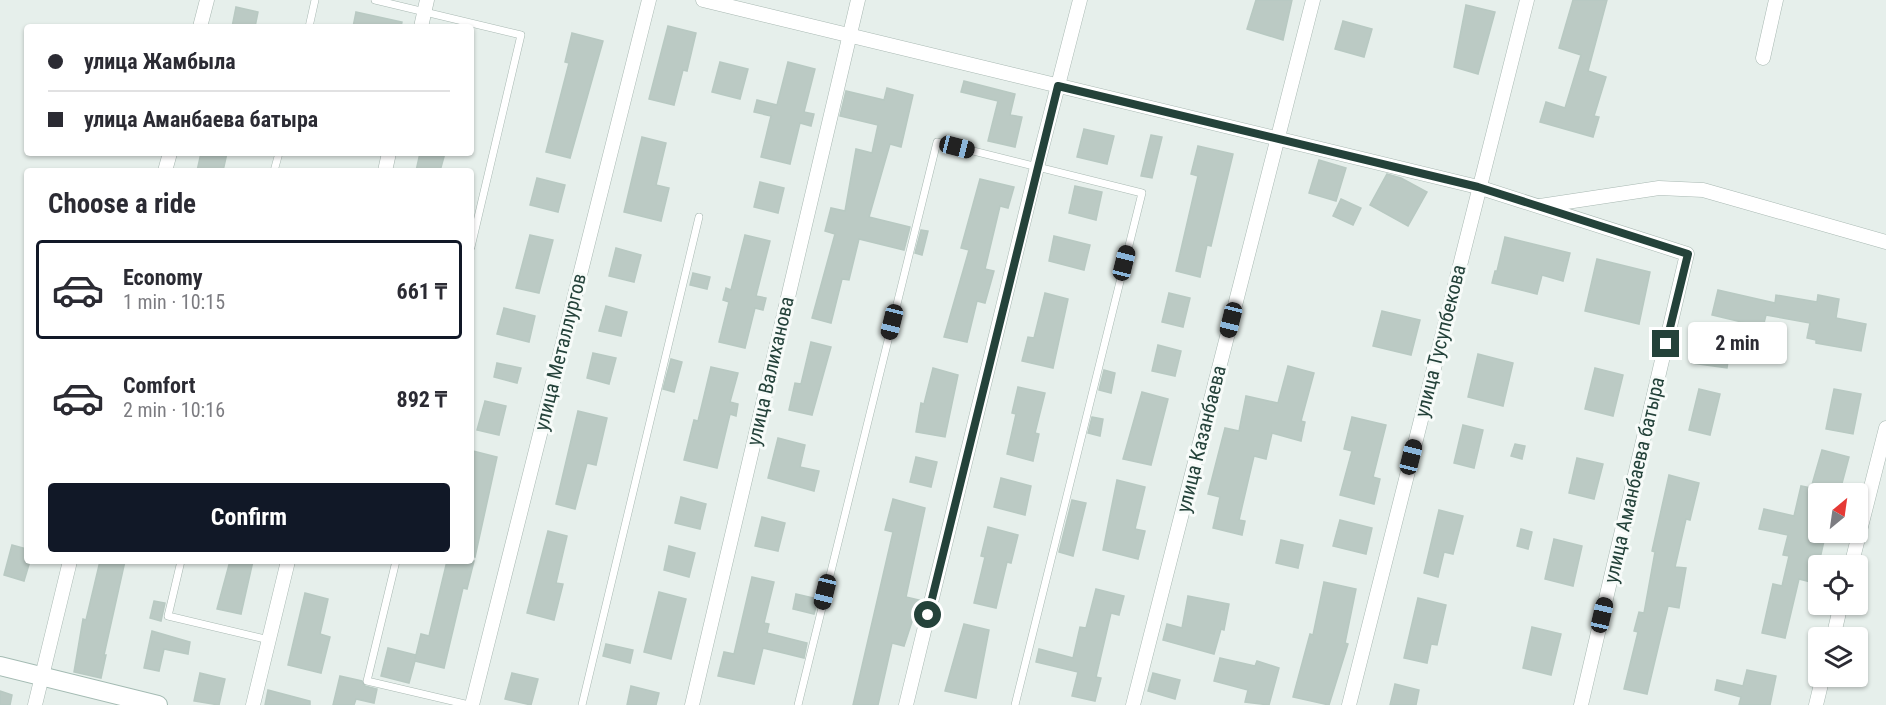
<!DOCTYPE html>
<meta charset="utf-8">
<style>
body{margin:0;font-family:"Roboto Condensed",sans-serif;background:#f7f7f7;color:#2b2b33;height:100vh;display:flex;flex-direction:column;font-size:22px;white-space:nowrap}
*{box-sizing:border-box;margin:0}
p{font-size:20px;color:#7c7c81}
.icon{flex:none;width:33px;height:33px;fill:none;stroke:currentColor;stroke-width:2;stroke-linecap:round;stroke-linejoin:round}
.map{position:relative;flex:1;overflow:hidden}
.details{position:absolute;left:24px;top:168px;width:450px;height:396px;display:flex;flex-direction:column;background:#fff;border-radius:6px;box-shadow:0 2px 4px #0004}
.details>*{flex:none}
.top-card{position:absolute;left:24px;top:24px;width:450px;height:132px;border-radius:6px;box-shadow:0 2px 4px #0004;display:grid;align-content:center;height:132px;padding:0 24px;background:#fff}
.needle{width:39px;rotate:29deg}
.controls{position:absolute;left:1808px;top:483px;display:grid;gap:12px}
.controls a{display:grid;place-items:center;width:60px;height:60px;border-radius:6px;background:#fff;box-shadow:0 2px 4px #0004;font-size:30px}
.end{position:absolute;width:27px;height:27px;margin:-14px;border:8px solid #24423a;background:#fff;box-shadow:0 0 0 3px #fff}
.from{border-radius:50%}
.bubble{position:absolute;height:42px;border-radius:6px;background:#fff;box-shadow:0 2px 4px #0004;font-size:20px;font-weight:700;line-height:42px;text-align:center}
.car{position:absolute;width:18px;height:36px;margin:-18px -9px;border-radius:8px;box-shadow:0 0 4px 2px #0007;background:linear-gradient(#222 24%,#8ab4d8 0 40%,#222 0 76%,#8ab4d8 0 86%,#222 0)}
.top-card b{display:flex;align-items:center;gap:21px;height:57px;font-size:22px}
.top-card b+b{border-top:2px solid #e1e1e2}
.top-card i{width:15px;height:15px;background:#2b2b33}
ul{padding:0;list-style:none}
li{display:flex;align-items:center;gap:18px;height:99px;margin:0 12px 9px;padding:0 12px;border:3px solid transparent;border-radius:6px}
li div{flex:1}
li b{display:block;font-size:22px}
li em{font-style:normal;font-weight:700}
li.active{border-color:#111827}
li>.icon{width:54px;height:54px;stroke-width:1.5}
h2{padding:0 24px;font-size:27px;line-height:72px}
.primary-button{display:flex;gap:12px;margin-top:auto;padding:12px 24px}
.primary-button a{flex:1;height:69px;border-radius:6px;background:#111827;color:#fff;font-size:24px;font-weight:700;line-height:69px;text-align:center}
.map>svg:first-child{display:block}
</style>
<div class="map">
<svg width="1886" height="705" viewBox="0 0 1886 705">
<rect width="100%" height="100%" fill="#e6efeb"/>
<g fill="#bbcac4" stroke="#b8c9c2" stroke-width="1.5">
<path d="M1256,0H1292L1283,40L1247,29Z"/>
<path d="M1573,0H1607L1588,71L1606,77L1594,116L1599,117L1593,137L1540,122L1546,102L1565,108L1581,55L1559,48Z"/>
<path d="M1466,5L1495,12L1478,74L1454,67Z"/>
<path d="M236,7L258,12L255,27H232Z"/>
<path d="M356,12L402,22L401,27H353Z"/>
<path d="M1343,21L1372,29L1364,57L1335,49Z"/>
<path d="M668,26L696,33L687,71L683,70L674,105L649,99Z"/>
<path d="M572,33L603,41L570,158L546,152L569,63L565,62Z"/>
<path d="M720,62L748,69L740,99L712,92Z"/>
<path d="M788,62L815,69L804,112L814,114L811,126L800,123L790,164L761,157L771,116L754,112L757,100L777,105Z"/>
<path d="M964,81L1015,94L1010,115L1022,117L1015,147L988,141L998,101L961,92Z"/>
<path d="M887,88L913,95L901,147L890,144L869,217L910,227L904,250L859,239L849,280L842,279L831,323L812,318L835,234L825,231L831,208L845,211L856,149L872,153L878,125L840,116L846,91L884,100Z"/>
<path d="M1084,129L1114,136L1107,164L1077,157Z"/>
<path d="M1151,135L1162,137L1152,178L1141,176Z"/>
<path d="M642,137L666,143L656,185L669,188L661,221L624,212Z"/>
<path d="M1198,146L1233,154L1211,246L1207,245L1200,277L1176,271L1198,176L1191,174Z"/>
<path d="M201,153H227L223,171H197Z"/>
<path d="M420,153H445L440,171H416Z"/>
<path d="M1319,160L1346,168L1336,201L1309,193Z"/>
<path d="M1387,174L1401,178L1427,192L1408,226L1370,205Z"/>
<path d="M537,178L565,185L558,212L530,205Z"/>
<path d="M980,179L1014,187L1008,208L1000,206L985,269L994,271L985,303L977,301L967,342L944,337L969,250L961,248Z"/>
<path d="M760,182L784,188L778,213L754,207Z"/>
<path d="M1075,186L1102,192L1096,220L1069,213Z"/>
<path d="M1341,199L1361,208L1353,225L1333,216Z"/>
<path d="M921,230L928,231L922,255L915,253Z"/>
<path d="M530,235L553,240L539,293L516,288Z"/>
<path d="M745,235L770,241L756,296L766,298L763,310L755,308L745,348L719,342L729,302L723,300L726,288L731,290Z"/>
<path d="M1054,236L1090,245L1084,270L1049,261Z"/>
<path d="M1505,237L1570,253L1563,281L1542,275L1537,294L1492,283L1495,271H1497Z"/>
<path d="M616,248L641,255L634,282L609,276Z"/>
<path d="M1597,259L1650,272L1639,324L1585,311Z"/>
<path d="M693,273L710,277L707,289L690,285Z"/>
<path d="M1718,290L1775,303L1776,295L1817,302L1818,295L1839,299L1836,318L1866,324L1861,351L1816,343V340L1807,338L1810,323L1766,315L1763,327L1712,315Z"/>
<path d="M1045,293L1068,299L1053,368L1022,361L1028,337L1034,338Z"/>
<path d="M1169,293L1190,298L1183,327L1162,322Z"/>
<path d="M606,306L627,312L621,336L599,331Z"/>
<path d="M504,308L535,316L529,342L497,334Z"/>
<path d="M1382,311L1420,320L1411,355L1373,346Z"/>
<path d="M1696,337L1731,342L1727,368L1692,363Z"/>
<path d="M811,342L831,347L812,415L789,410L795,383L801,384Z"/>
<path d="M1158,345L1181,351L1175,376L1152,371Z"/>
<path d="M593,353L616,358L609,384L587,378Z"/>
<path d="M1478,354L1513,363L1503,406L1468,397Z"/>
<path d="M671,359L682,362L674,392L663,389Z"/>
<path d="M497,363L521,368L517,383L494,377Z"/>
<path d="M1288,366L1314,373L1301,421L1305,422L1301,441L1272,433L1266,459L1254,456L1239,520L1245,521L1242,535L1213,528L1220,497L1208,494L1225,428L1239,431L1246,396L1278,403Z"/>
<path d="M711,367L738,373L730,402L738,404L736,416L730,414L717,468L684,460L694,420L698,421Z"/>
<path d="M933,368L958,375L945,437L916,432L921,403L924,404Z"/>
<path d="M1595,368L1623,375L1613,416L1585,409Z"/>
<path d="M1104,370L1115,373L1111,393L1099,390Z"/>
<path d="M1018,387L1045,393L1035,433L1039,434L1033,461L1007,454L1016,414L1012,413Z"/>
<path d="M1699,389L1720,394L1710,435L1689,430Z"/>
<path d="M1834,389L1861,394L1853,434L1826,429Z"/>
<path d="M1142,392L1168,399L1151,465L1123,459Z"/>
<path d="M485,401L506,406L499,435L477,430Z"/>
<path d="M578,411L607,418L596,465L587,463L575,509L556,504Z"/>
<path d="M1092,417L1103,419L1100,436L1088,433Z"/>
<path d="M1352,417L1386,425L1373,477L1380,479L1374,504L1340,495L1352,451L1344,449Z"/>
<path d="M1463,425L1483,430L1474,468L1454,463Z"/>
<path d="M778,438L805,445L800,467L819,471L814,491L768,478Z"/>
<path d="M1515,444L1525,446L1522,459L1511,456Z"/>
<path d="M1822,450L1849,457L1841,487L1832,485L1830,494H1818V532H1826L1819,563L1816,562L1811,582L1799,579L1785,638L1762,633L1773,584L1782,586L1789,556L1783,555L1788,535L1759,529L1764,509L1794,516L1801,486L1811,488Z"/>
<path d="M473,451L497,457L475,557L471,556Z"/>
<path d="M916,457L937,462L931,487L910,482Z"/>
<path d="M1577,458L1603,464L1594,499L1569,493Z"/>
<path d="M1669,475L1699,483L1690,520L1686,519L1675,567L1686,568L1679,608L1668,606L1647,694L1624,689L1638,632L1634,631L1639,612L1644,613L1655,552L1652,551Z"/>
<path d="M1001,478L1031,486L1025,515L994,507Z"/>
<path d="M1117,480L1145,487L1135,529L1145,531L1138,559L1103,550Z"/>
<path d="M681,497L706,504L700,529L675,523Z"/>
<path d="M893,499L925,508L906,597L919,600L904,646L892,643L878,705H853L893,532L885,530Z"/>
<path d="M1072,500L1086,503L1073,556L1059,552Z"/>
<path d="M1439,510L1463,516L1453,554L1444,552L1438,577L1424,573Z"/>
<path d="M762,517L785,523L778,551L755,546Z"/>
<path d="M1340,520L1372,528L1366,554L1333,546Z"/>
<path d="M988,527L1018,535L1011,563L1007,562L996,608L974,603L985,557L981,556Z"/>
<path d="M1521,529L1532,532L1528,549L1517,546Z"/>
<path d="M548,531L567,536L556,583L563,584L554,620L527,613Z"/>
<path d="M1554,539L1582,546L1573,586L1545,579Z"/>
<path d="M1281,540L1303,545L1298,568L1276,563Z"/>
<path d="M12,545L27,549V561H30L24,581L4,575Z"/>
<path d="M669,546L695,553L689,577L664,570Z"/>
<path d="M100,561H125L104,655H106L101,678L74,672L83,619L86,620Z"/>
<path d="M230,561H253L241,614L217,609Z"/>
<path d="M447,561H474L467,589L463,588L444,668L415,661L409,683L381,676L388,648L416,655L415,659L421,634L429,636Z"/>
<path d="M752,577L774,582L764,623L769,624L767,633L807,643L804,658L763,648L754,684L718,676L724,652L734,654Z"/>
<path d="M1324,582L1356,589L1345,643L1348,644L1329,705L1293,697L1310,634L1313,635Z"/>
<path d="M1096,589L1124,596L1119,615L1111,613L1096,677L1101,678L1095,701L1072,696L1078,672L1036,662L1039,649L1073,658L1080,627L1086,628Z"/>
<path d="M659,592L686,599L671,659L644,652Z"/>
<path d="M305,593L328,599L320,634L330,637L321,673L288,665Z"/>
<path d="M796,594L818,599L814,614L793,609Z"/>
<path d="M1188,596L1229,604L1224,630L1221,629L1214,654L1163,640L1167,624L1182,628Z"/>
<path d="M1418,598L1446,605L1437,645L1431,644L1427,663L1404,658Z"/>
<path d="M154,601L165,603L161,621L150,618Z"/>
<path d="M964,624L989,630L976,698L945,691Z"/>
<path d="M1532,627L1561,634L1551,675L1523,668Z"/>
<path d="M152,631L190,642L188,654L164,649L159,671L144,668Z"/>
<path d="M606,644L633,650L630,663L603,656Z"/>
<path d="M1220,658L1255,666L1257,661L1279,668L1269,705L1245,702L1248,690L1214,681Z"/>
<path d="M1747,670L1776,676L1770,705H1739L1741,697L1715,690L1717,680L1743,686Z"/>
<path d="M200,673L225,679L219,705L194,701Z"/>
<path d="M512,673L538,679L531,705L505,699Z"/>
<path d="M1153,673L1180,680L1175,699L1148,691Z"/>
<path d="M340,676L362,681L365,686L377,689L374,703L356,699L354,705H333Z"/>
<path d="M1395,684L1419,690L1416,705H1390Z"/>
<path d="M631,686L659,693L656,705H627Z"/>
<path d="M268,690L310,701V705H265Z"/>
<path d="M0,691L12,695L10,705H0Z"/>
</g>
<g fill="none" stroke-linecap="round" stroke-linejoin="round">
<g stroke="#a8b8b2" stroke-width="8">
<g id="lane">
<path d="M375,0L521,35L471,247"/>
<path d="M309,27L315,0"/>
<path d="M274,171L279,153"/>
<path d="M181,561L168,616L269,640"/>
<path d="M396,561L367,681L469,705"/>
<path d="M582,705L699,217"/>
<path d="M798,705L937,142L1142,193L1015,705"/>
</g>
</g>
<g stroke="#a8b8b2" stroke-width="15">
<g id="street">
<path d="M703,0L1478,187L1687,254L1581,705"/>
<path d="M200,27L207,0"/>
<path d="M421,27L427,0"/>
<path d="M1763,58L1776,0"/>
<path d="M165,171L170,153"/>
<path d="M385,171L389,153"/>
<path d="M1540,206L1659,188L1703,190L1886,242"/>
<path d="M1851,566L1886,428"/>
<path d="M1833,638L1841,604"/>
<path d="M35,705L70,561"/>
<path d="M253,705L288,561"/>
<path d="M472,705L649,0"/>
<path d="M692,705L858,0"/>
<path d="M906,705L1037,167L1080,0"/>
<path d="M1133,705L1313,0"/>
<path d="M1349,705L1527,0"/>
<path d="M1816,705L1823,676"/>
</g>
</g>
<g stroke="#a4bbb3" stroke-width="20">
<path id="secondary" d="M0,666L158,705"/>
</g>
<use href="#lane" stroke="#fff" stroke-width="7"/>
<use href="#street" stroke="#fff" stroke-width="14"/>
<use href="#secondary" stroke="#fff" stroke-width="18"/>
</g>
<g fill="none" stroke-linecap="round" stroke-linejoin="round">
<path stroke="#24423a" stroke-width="8" d="M928,615L1058,86L1478,187L1688,254L1666,344"/>
</g>
<g text-anchor="middle" dominant-baseline="central" stroke-width="6" stroke-linejoin="round" paint-order="stroke">
<g font-size="20" fill="#24423a" stroke="#f7fbf9">
<text transform="translate(1440 341) rotate(-76)">улица Тусупбекова</text>
<text transform="translate(560 352) rotate(-76)">улица Металлургов</text>
<text transform="translate(770 371) rotate(-77)">улица Валиханова</text>
<text transform="translate(1201 439) rotate(-76)">улица Казанбаева</text>
<text transform="translate(1634 480) rotate(-77)">улица Аманбаева батыра</text>
</g>
</g>
</svg>
<div class="controls">
<a><svg class="needle" viewBox="-14 -14 28 28"><path d="M0-13l5 13h-10z" fill="#e53935"/><path d="M0 13l5-13h-10z" fill="#7c7c81"/></svg></a>
<a><svg class="icon" aria-label="locate" viewBox="0 0 24 24"><circle cx="12" cy="12" r="6"/><path d="M12 2v4M12 18v4M2 12h4M18 12h4"/></svg></a>
<a><svg class="icon" aria-label="layers" viewBox="0 0 24 24"><path d="M12 4l9 5-9 5-9-5zM3 14l9 5 9-5"/></svg></a>
</div>
<i class="end from" style="left:928px;top:615px"></i>
<i class="end" style="left:1666px;top:344px"></i>
<div class="bubble" style="left:1688px;top:322px;width:99px">2 min</div>
<i class="car" style="left:957px;top:147px;rotate:104deg"></i>
<i class="car" style="left:1124px;top:263px;rotate:14deg"></i>
<i class="car" style="left:1231px;top:320px;rotate:194deg"></i>
<i class="car" style="left:892px;top:322px;rotate:194deg"></i>
<i class="car" style="left:1411px;top:457px;rotate:14deg"></i>
<i class="car" style="left:825px;top:592px;rotate:194deg"></i>
<i class="car" style="left:1602px;top:615px;rotate:13deg"></i>
<div class="top-card">
<b><i class="from"></i>улица Жамбыла</b>
<b><i></i>улица Аманбаева батыра</b>
</div>
<section class="details">
<h2>Choose a ride</h2>
<ul>
<li class="active"><svg class="icon" aria-label="car" viewBox="0 0 24 24"><path d="M5 17H2v-5l4-1 3-4h7l3 4 3 1v5h-3M9 17h6M6 11h13"/><circle cx="7" cy="17" r="2"/><circle cx="17" cy="17" r="2"/></svg><div><b>Economy</b><p>1 min · 10:15</p></div><em>661 ₸</em></li>
<li><svg class="icon" aria-label="car" viewBox="0 0 24 24"><path d="M5 17H2v-5l4-1 3-4h7l3 4 3 1v5h-3M9 17h6M6 11h13"/><circle cx="7" cy="17" r="2"/><circle cx="17" cy="17" r="2"/></svg><div><b>Comfort</b><p>2 min · 10:16</p></div><em>892 ₸</em></li>
</ul>
<div class="primary-button"><a>Confirm</a></div>
</section>
</div>
